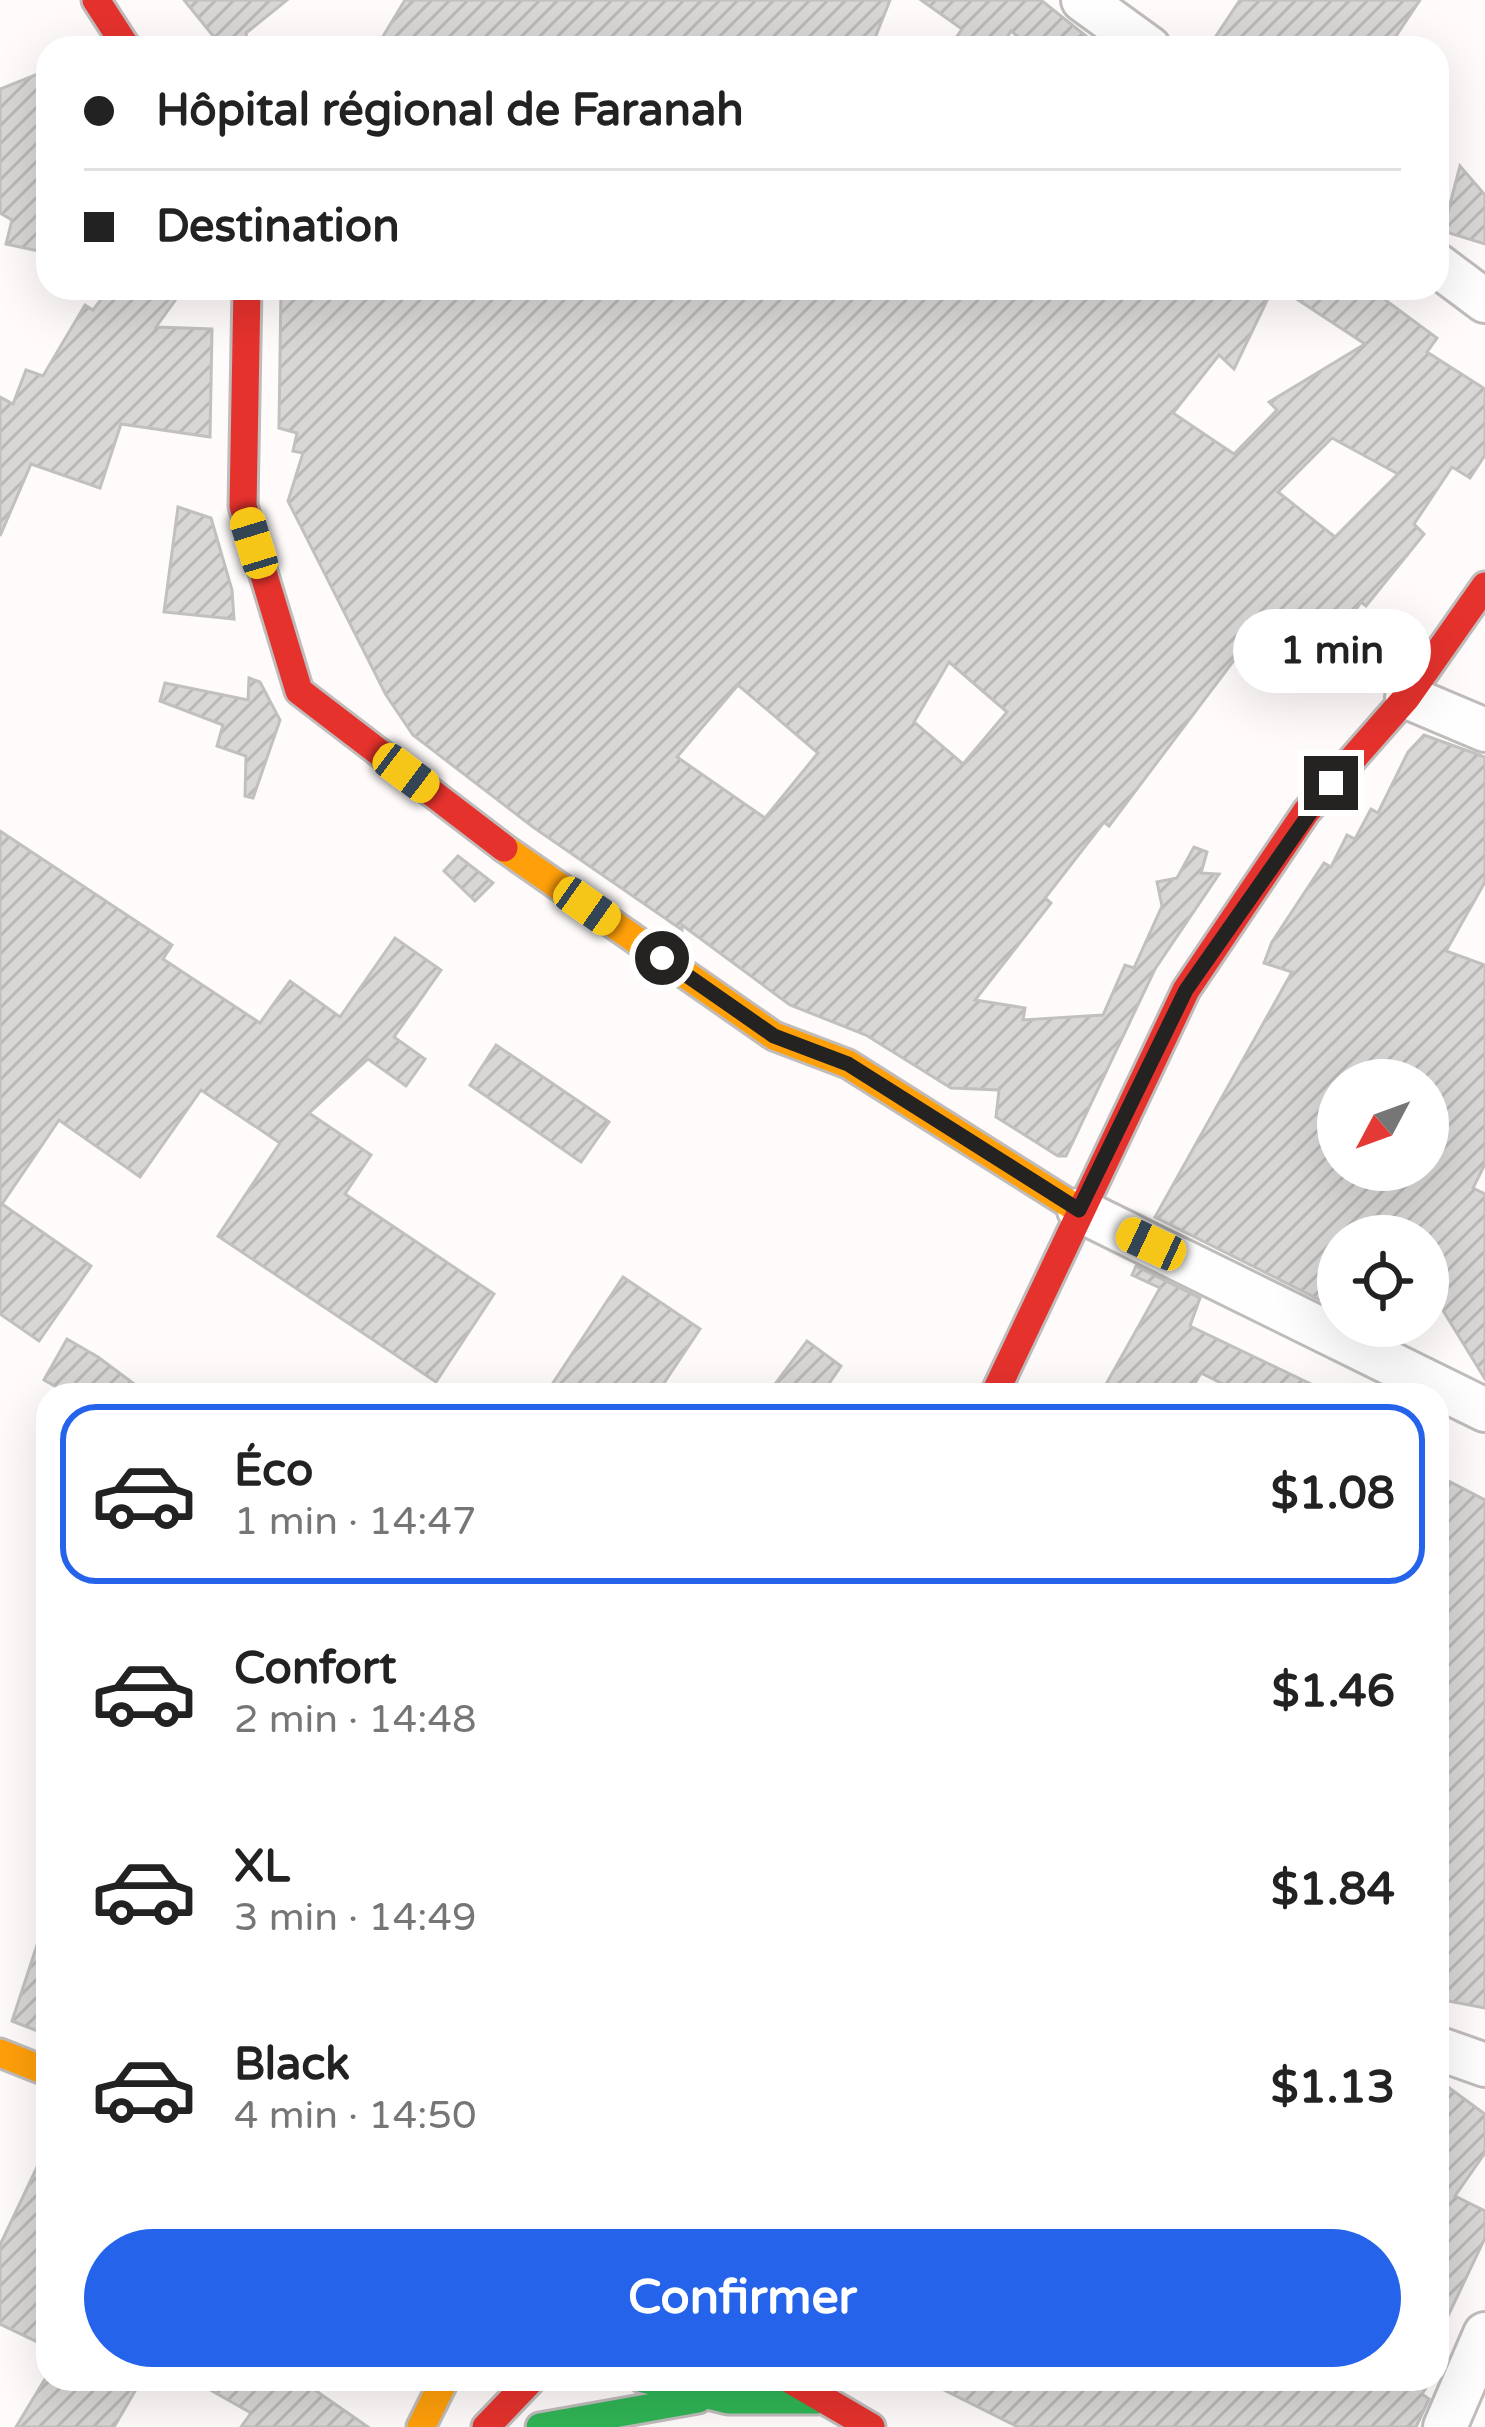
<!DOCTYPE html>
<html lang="fr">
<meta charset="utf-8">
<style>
body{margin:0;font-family:"Varela Round",sans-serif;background:#f6f6f6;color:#222;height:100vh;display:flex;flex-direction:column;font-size:45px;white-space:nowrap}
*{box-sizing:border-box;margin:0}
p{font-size:39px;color:#767676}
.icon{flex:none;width:66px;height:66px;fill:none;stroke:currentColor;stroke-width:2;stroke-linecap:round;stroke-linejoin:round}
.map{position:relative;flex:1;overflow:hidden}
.details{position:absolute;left:36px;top:1383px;width:1413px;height:1008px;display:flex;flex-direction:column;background:#fff;border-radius:36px;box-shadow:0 12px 48px #0002}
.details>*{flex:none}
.top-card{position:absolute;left:36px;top:36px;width:1413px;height:264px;border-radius:36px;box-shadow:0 12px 48px #0002;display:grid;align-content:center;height:264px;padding:0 48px;background:#fff}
.needle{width:78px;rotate:229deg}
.fabs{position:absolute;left:1317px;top:1059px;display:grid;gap:24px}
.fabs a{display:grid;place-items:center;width:132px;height:132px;border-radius:50%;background:#fff;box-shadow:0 12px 48px #0002;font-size:60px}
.end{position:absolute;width:54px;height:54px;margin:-27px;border:15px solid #252222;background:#fff;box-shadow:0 0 0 6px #fff}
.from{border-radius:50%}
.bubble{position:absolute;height:84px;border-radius:42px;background:#fff;box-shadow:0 12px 48px #0002;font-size:39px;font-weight:700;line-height:84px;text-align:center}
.car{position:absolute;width:36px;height:72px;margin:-36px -18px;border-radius:15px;box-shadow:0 0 9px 3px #0007;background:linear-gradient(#f5c518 24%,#345 0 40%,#f5c518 0 76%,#345 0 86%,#f5c518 0)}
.top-card b{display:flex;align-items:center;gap:42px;height:114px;font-size:45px}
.top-card b+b{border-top:3px solid #e0e0e0}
.top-card i{width:30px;height:30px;background:#222}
ul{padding:21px 0 0;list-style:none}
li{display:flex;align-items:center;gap:36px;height:180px;margin:0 24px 18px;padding:0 24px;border:6px solid transparent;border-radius:36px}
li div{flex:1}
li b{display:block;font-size:45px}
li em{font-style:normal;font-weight:700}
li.active{border-color:#2563eb}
li>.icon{width:108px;height:108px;stroke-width:1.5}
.action{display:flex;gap:24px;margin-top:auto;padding:24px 48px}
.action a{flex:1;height:138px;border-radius:72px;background:#2563eb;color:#fff;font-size:48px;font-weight:700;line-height:138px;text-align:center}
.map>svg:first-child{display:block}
</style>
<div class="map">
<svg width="1485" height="2427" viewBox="0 0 1485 2427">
<defs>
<pattern id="building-hatch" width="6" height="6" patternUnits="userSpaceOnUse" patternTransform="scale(3)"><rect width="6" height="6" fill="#d9d7d6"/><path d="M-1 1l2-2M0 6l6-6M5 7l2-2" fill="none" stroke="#bab8b7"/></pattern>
</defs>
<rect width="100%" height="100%" fill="#fefbfa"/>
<g fill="url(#building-hatch)" stroke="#c2c0bf" stroke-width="3" fill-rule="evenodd">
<path d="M184,0H287L246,33L248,48H223Z"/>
<path d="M405,0H890L871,48H376Z"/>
<path d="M921,0H1041L1101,48H1032L1011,31L1000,48H949L962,29Z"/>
<path d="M1240,0H1420L1388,48H1208Z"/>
<path d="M48,70V253L6,244L12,220L0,213V89Z"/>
<path d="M1460,166L1485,195V244L1443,231Z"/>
<path d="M110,288H184L156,327L212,329L210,437L121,424L100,488L31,464L0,536V397L13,404L26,370L43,376L85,305L93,310Z"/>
<path d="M281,288H1273L1234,369L1219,355L1173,413L1234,454L1277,410L1269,402L1365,344L1280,288H1369L1437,338L1427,352L1485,389V455L1470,478L1452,467L1414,524L1424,534L1366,606L1361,602L1312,678L1250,639L1109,826L1104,822L1045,898L1051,903L975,1000L1025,1008L1023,1020L1103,1015L1125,965L1134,968L1162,906L1157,882L1177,878L1194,847L1207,852L1201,873L1219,874L1155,969L1066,1156H1058L996,1117L999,1090L951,1088L866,1035L790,1005L682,925V930L533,827L413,735L386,695L288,501L303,453L293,451L297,433L279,428ZM1332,438L1398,474L1335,537L1278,492ZM949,662L1007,712L963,764L914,722ZM738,685L818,753L765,818L677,757Z"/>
<path d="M178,507L211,518L232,590L234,619L164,612Z"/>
<path d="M249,678L260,682L280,720L253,798L245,796L246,756L217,746L223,725L160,701L165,683L248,700Z"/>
<path d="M1424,735L1485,757V882L1446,951L1485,965V1164L1473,1188L1485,1194V1379L1428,1286V1236H1338V1309L1155,1217L1292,972L1264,963L1272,942L1324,863L1331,867L1347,835L1355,839L1371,809L1378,813L1408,752ZM1338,1080H1428V1170H1338Z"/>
<path d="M0,831L172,945L163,959L260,1023L290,981L340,1017L395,938L441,970L394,1037L425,1059L406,1086L368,1059L309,1113L371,1155L345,1194L494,1294L436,1382L218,1236L280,1143L201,1090L140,1177L59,1120L2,1204L91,1266L39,1341L0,1314Z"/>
<path d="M458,856L493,883L475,901L444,871Z"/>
<path d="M496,1045L609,1122L581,1162L470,1085Z"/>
<path d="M1136,1266L1200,1298L1190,1326L1334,1395H1245L1201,1373L1188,1395H1100L1160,1288L1132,1275Z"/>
<path d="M623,1277L700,1329L656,1395H545Z"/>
<path d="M67,1339L98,1357L149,1395H71L44,1380Z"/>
<path d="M807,1341L841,1366L821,1395H767Z"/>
<path d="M1437,1475L1485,1500V2008L1438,1999L1444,1965L1437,1962Z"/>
<path d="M41,1933L48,1934V2035L12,2021Z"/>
<path d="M1437,2079L1485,2114V2153L1455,2196L1485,2211V2238L1437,2339Z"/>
<path d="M48,2144V2347L0,2324V2245Z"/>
<path d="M45,2379H142L114,2427H16Z"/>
<path d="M191,2379H299L368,2427H241L251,2413Z"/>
<path d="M922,2379H1432L1422,2394L1429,2399L1416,2427H1018Z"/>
</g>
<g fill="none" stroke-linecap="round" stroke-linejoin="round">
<g stroke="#bfbcbb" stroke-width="48">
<g id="street">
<path d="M1083,0L1149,48"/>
<path d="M1437,265L1485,301"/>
<path d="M1407,697L1485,730"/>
<path d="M1079,1210L1485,1410"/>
<path d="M1437,2048L1485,2065"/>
<path d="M1445,2427L1485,2334"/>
</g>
</g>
<g stroke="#bfbcbb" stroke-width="33">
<g id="fast">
<path d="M643,2379L728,2400H817"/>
<path d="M540,2427L698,2399"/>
</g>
</g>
<g stroke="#bfbcbb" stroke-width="33">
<g id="slow">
<path d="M504,848L774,1036L848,1064L1079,1210"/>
<path d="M0,2053L48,2072"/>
<path d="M421,2427L445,2379"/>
</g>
</g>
<g stroke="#bfbcbb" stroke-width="33">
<g id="jam">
<path d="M96,0L127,48"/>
<path d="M247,288L243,506L299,691L504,848"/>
<path d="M994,1395L1186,990L1306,812L1407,697L1485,586"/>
<path d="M789,2379L871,2427"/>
<path d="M486,2427L532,2379"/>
</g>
</g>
<use href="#street" stroke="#fffefe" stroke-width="42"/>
<use href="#fast" stroke="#30b455" stroke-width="27"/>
<use href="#slow" stroke="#ff9f0a" stroke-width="27"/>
<use href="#jam" stroke="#e5322d" stroke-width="27"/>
</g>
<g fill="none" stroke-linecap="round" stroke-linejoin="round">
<path stroke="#252222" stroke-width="15" d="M662,958L774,1036L848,1064L1079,1210L1186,990L1331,783"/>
</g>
</svg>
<div class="fabs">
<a><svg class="needle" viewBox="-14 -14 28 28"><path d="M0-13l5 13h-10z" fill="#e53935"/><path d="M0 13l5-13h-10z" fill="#767676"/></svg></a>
<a><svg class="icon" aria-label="locate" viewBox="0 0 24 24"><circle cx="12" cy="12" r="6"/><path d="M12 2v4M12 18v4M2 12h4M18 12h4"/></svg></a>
</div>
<i class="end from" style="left:662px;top:958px"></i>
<i class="end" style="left:1331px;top:783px"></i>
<div class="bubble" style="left:1233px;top:609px;width:198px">1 min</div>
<i class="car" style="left:254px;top:543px;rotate:343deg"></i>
<i class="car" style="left:406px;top:773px;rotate:127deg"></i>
<i class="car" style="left:587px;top:906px;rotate:125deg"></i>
<i class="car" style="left:1151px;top:1244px;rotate:295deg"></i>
<div class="top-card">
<b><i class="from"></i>Hôpital régional de Faranah</b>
<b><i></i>Destination</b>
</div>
<section class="details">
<ul>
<li class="active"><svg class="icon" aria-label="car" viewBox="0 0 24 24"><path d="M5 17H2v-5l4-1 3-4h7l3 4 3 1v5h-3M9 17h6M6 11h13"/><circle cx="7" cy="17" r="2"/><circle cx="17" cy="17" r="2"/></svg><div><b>Éco</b><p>1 min · 14:47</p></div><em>$1.08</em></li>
<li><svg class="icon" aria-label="car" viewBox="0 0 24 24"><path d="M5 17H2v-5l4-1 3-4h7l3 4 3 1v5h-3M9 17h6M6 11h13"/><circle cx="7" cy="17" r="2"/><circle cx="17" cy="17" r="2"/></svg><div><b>Confort</b><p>2 min · 14:48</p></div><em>$1.46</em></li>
<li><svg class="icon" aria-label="car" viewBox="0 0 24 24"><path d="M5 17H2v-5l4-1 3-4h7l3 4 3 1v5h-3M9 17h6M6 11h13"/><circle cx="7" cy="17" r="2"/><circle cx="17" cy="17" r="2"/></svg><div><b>XL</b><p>3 min · 14:49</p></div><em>$1.84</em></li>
<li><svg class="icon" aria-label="car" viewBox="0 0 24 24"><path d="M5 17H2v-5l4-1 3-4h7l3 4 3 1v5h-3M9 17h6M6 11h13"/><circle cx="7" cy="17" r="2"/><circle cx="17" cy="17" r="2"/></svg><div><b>Black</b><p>4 min · 14:50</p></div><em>$1.13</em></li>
</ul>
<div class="action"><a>Confirmer</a></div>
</section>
</div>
